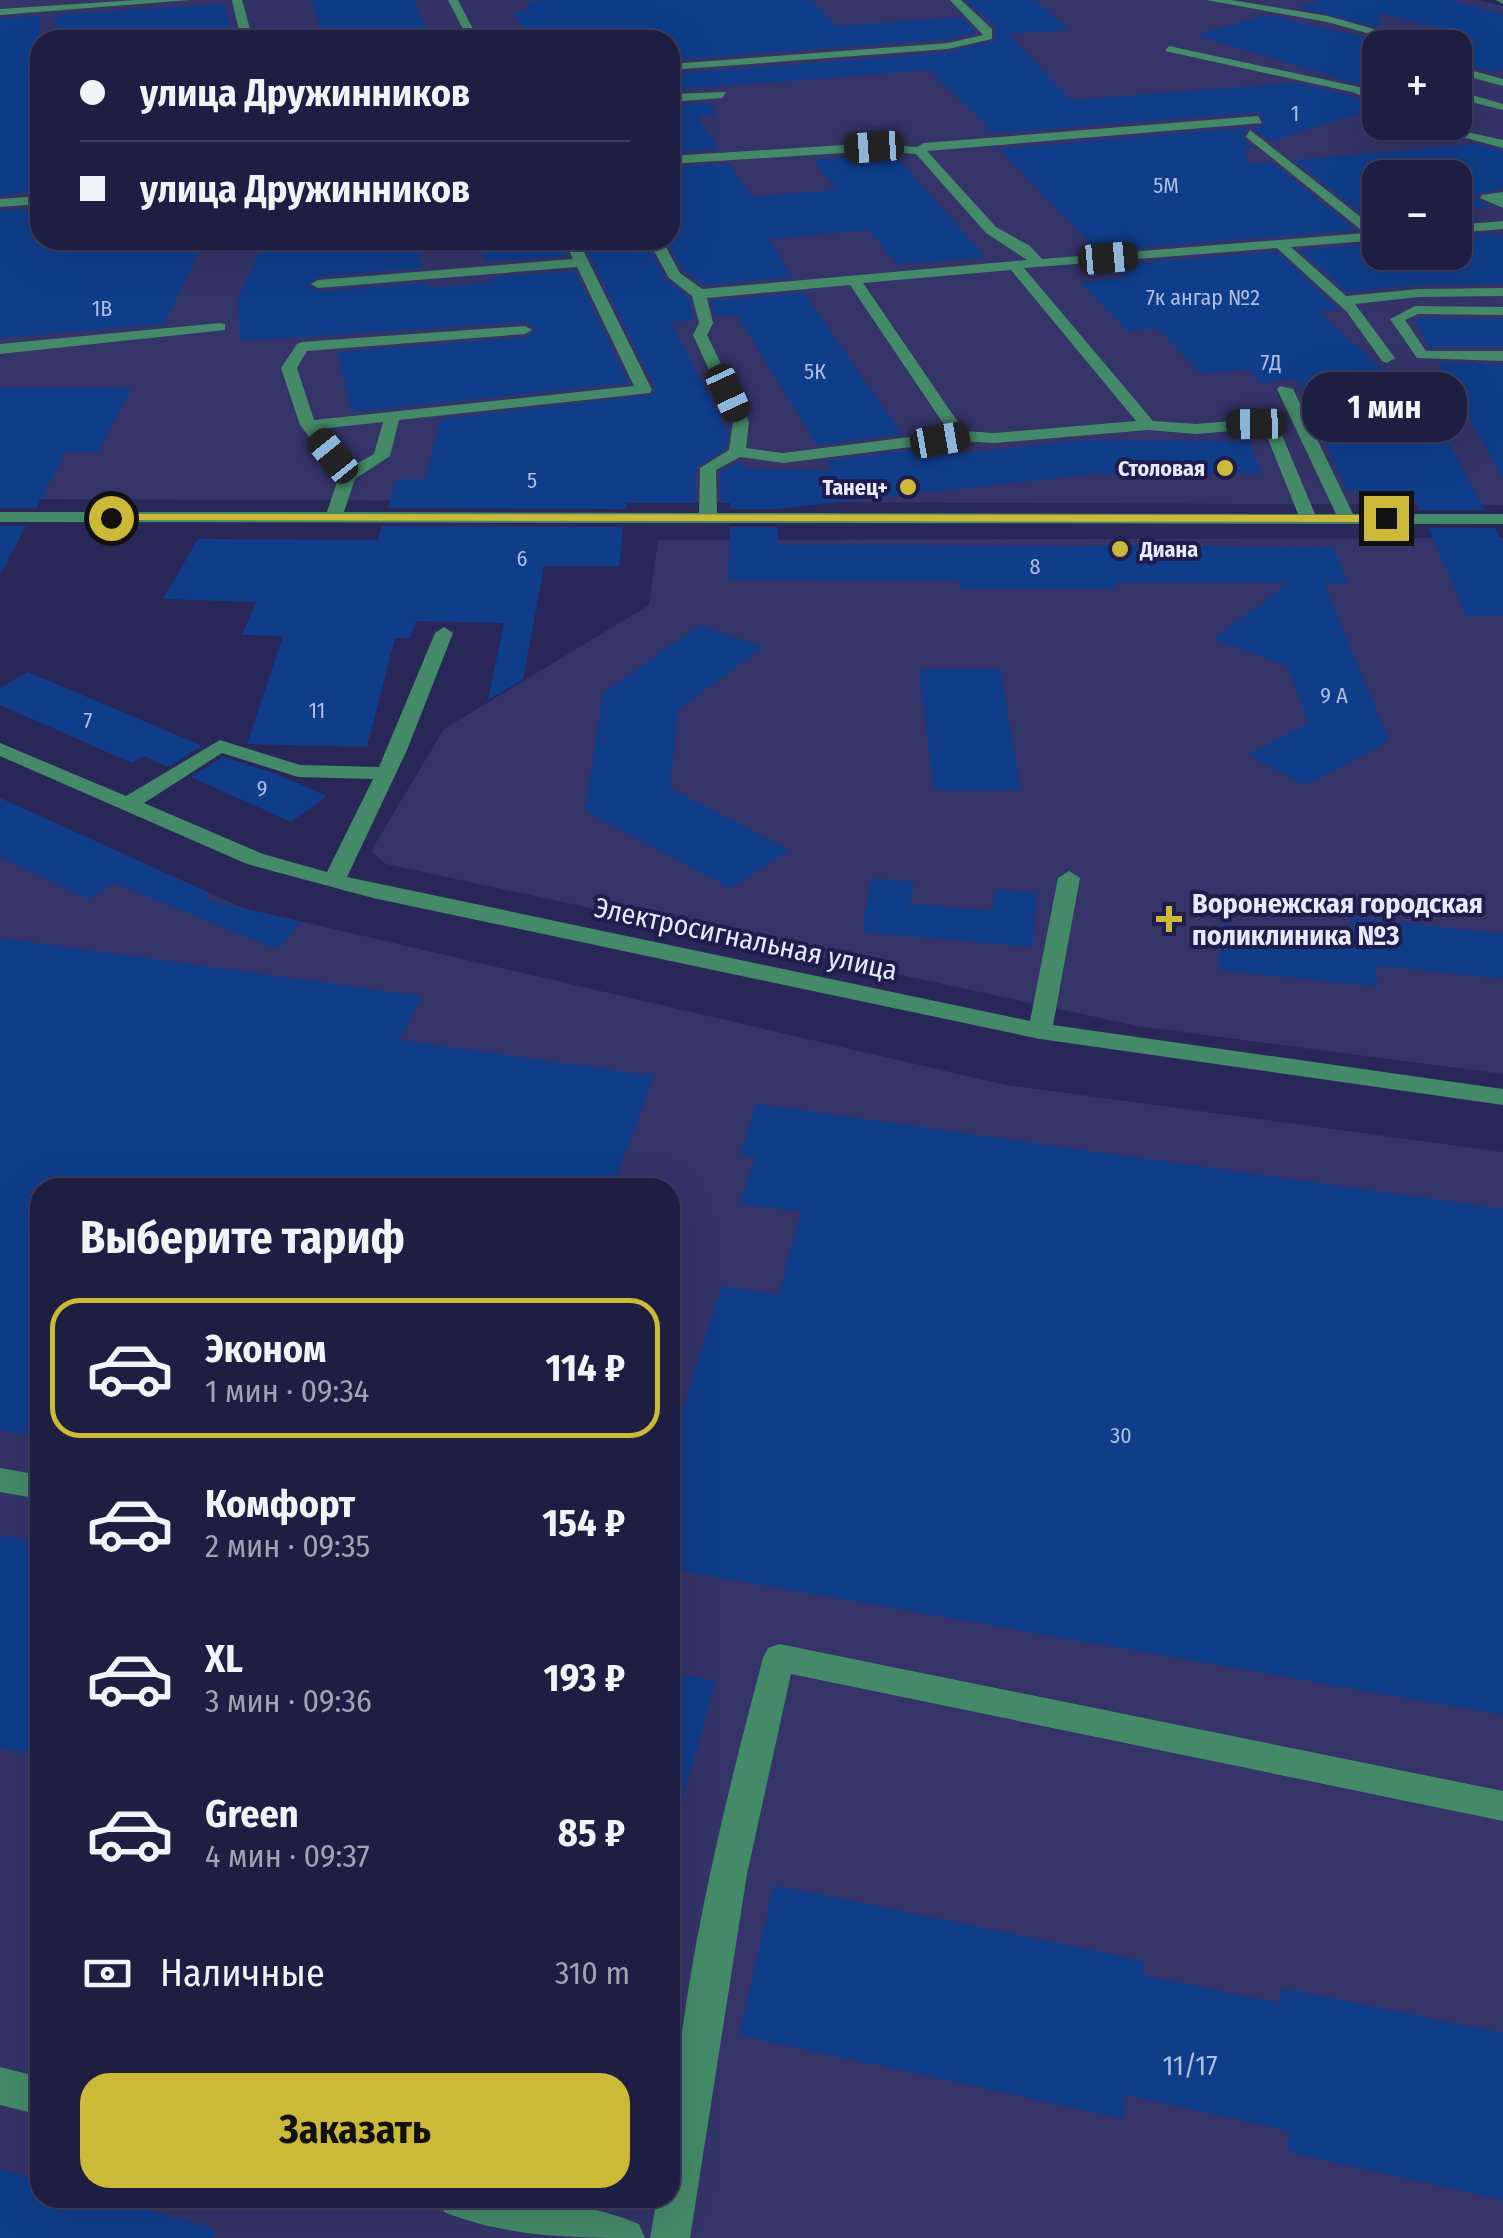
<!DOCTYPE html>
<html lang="ru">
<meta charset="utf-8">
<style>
body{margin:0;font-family:"Fira Sans Condensed",sans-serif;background:#262649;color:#f1f3f6;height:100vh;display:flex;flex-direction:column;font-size:38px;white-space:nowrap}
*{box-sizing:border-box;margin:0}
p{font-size:32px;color:#a1a2b2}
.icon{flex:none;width:55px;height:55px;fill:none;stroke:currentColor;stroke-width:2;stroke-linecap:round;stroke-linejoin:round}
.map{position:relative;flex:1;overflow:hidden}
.drawer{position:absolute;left:30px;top:1178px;width:650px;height:1030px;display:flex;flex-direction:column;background:#1e1d42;border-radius:30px;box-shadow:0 10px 40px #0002,0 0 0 2px #3c3b5b}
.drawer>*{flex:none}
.top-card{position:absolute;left:30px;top:30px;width:650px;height:220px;border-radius:30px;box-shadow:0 10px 40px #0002,0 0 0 2px #3c3b5b;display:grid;align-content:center;height:220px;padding:0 50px;background:#1e1d42}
.fabs{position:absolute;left:1362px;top:30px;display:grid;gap:20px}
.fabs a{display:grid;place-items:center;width:110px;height:110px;border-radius:20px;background:#1e1d42;box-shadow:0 10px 40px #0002,0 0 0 2px #3c3b5b;font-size:50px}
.end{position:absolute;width:45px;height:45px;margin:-22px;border:12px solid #ccb938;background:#111;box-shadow:0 0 0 5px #111}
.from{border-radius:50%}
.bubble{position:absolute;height:70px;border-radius:30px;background:#1e1d42;box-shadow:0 10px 40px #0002,0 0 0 2px #3c3b5b;font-size:32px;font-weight:700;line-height:70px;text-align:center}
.car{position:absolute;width:30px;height:60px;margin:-30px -15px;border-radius:12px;box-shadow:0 0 8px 2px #0007;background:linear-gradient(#222 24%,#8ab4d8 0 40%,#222 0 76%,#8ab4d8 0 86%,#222 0)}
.top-card b{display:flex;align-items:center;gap:35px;height:95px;font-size:38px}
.top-card b+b{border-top:2px solid #3c3b5b}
.top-card i{width:25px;height:25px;background:#f1f3f6}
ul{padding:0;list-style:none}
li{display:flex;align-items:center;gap:30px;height:140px;margin:0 20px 15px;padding:0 30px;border:5px solid transparent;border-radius:30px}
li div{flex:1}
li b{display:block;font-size:38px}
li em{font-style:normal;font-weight:700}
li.on{border-color:#ccb938}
li>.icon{width:90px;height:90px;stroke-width:1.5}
h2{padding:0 50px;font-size:45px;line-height:120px}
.pay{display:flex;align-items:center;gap:25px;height:110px;padding:0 50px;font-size:38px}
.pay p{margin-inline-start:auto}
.primary-button{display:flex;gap:20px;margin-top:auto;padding:20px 50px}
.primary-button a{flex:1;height:115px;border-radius:30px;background:#ccb938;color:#111;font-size:40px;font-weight:700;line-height:115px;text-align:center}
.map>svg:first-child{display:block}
</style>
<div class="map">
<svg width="1503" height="2238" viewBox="0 0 1503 2238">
<rect width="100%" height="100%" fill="#282758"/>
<g fill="#343469" fill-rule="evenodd">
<path d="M0,0H1478L1503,6V505L0,499ZM40,40H670V240H40ZM1380,48H1455V122H1380ZM1380,178H1455V252H1380Z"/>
<path d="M1503,538V1074L1137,1026L386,864L371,851L444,729L649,605L658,540Z"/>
<path d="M0,798L243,908L1006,1085L1503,1152V2238H0ZM40,1188H670V2198H40Z"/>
</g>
<g fill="#0f3d8a">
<path d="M312,0H414L431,40H323Z"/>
<path d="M558,0H811L837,26L961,17L976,33L947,39L670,60V40H530L513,12L531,10L526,2Z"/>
<path d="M966,0H1035L1069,30L1008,34L1071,100L1294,83L1351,96L1380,107L1270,141L1253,128L1266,124L1258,112L985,134L983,132L992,131L929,70L670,90V74L948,53L995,41V26Z"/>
<path d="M1322,0H1449L1503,14V69L1492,72L1455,63V33L1380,13V27L1297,7Z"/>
<path d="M225,4L232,40H56L55,15Z"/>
<path d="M1268,15L1380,41V64L1363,62L1359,66L1362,74L1380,78V91L1196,35Z"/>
<path d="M40,16V192L0,195V19Z"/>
<path d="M709,103L717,115L697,116L719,149L670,152V106Z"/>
<path d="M1247,128L1242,138L1252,147L1245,149L1248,164L1271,162L1355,230L1098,251L999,149Z"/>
<path d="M1473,144L1503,151V188L1479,193L1476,199L1490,207L1465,209L1479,219L1455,221V178H1380V227L1294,160Z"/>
<path d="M874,155L896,156L985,257L897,265L869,230L768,239L793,277L703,285L683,270L666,240H670V168L729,164L752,197L836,190L813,160Z"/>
<path d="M40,208V240H205L164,324L0,338V211Z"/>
<path d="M1498,233L1503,237V284L1419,285L1347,292L1300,250L1380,244V252H1455V237Z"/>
<path d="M265,240H415L423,268L318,276L307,285L318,292L428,283L429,288L491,283L490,278L575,271L628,383L351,412L338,352L525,338L536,329L525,322L241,341L237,301Z"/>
<path d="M478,240H560L567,256L485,262Z"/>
<path d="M582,240H644L666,280L689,298L694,320L671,322L728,433L726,448L696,468L695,503H626V509L388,508L396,479H425L441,419L653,395L655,388Z"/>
<path d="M1276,252L1339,310L1318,312L1433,414L1485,510H1420L1412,491H1347L1297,379L1261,383L1248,369L1201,374L1157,328L1127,331L1080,282L1125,278L1112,265Z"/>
<path d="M804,293L902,434L817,445L737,315L715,317L712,301Z"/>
<path d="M1419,318L1503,319V347H1429L1414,320Z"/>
<path d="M1438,362L1503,365V479Z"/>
<path d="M0,388H132L98,452H66L36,508H0Z"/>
<path d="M1085,440L1249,441L1262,474H1093L776,509H730L731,503H721L720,472L741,461L746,469L833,470L827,461L914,450L919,458Z"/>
<path d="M0,526H26L0,575Z"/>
<path d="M382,526L623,527L619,566H544L523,680L488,700L504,623L416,621L410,638H395L367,747L247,744L283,636L242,635L256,602L163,599L198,539L378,540Z"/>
<path d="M730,527H777L778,545L1333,547L1348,584L1324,583L1389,741L1305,786L1248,754L1309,723L1287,666L1213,639L1289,583H1114L1116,589H960L959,581L728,580Z"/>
<path d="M1428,528H1495L1503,543V616H1467Z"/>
<path d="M700,625L763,647L678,710L670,788L790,850L730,888L585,811L603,693Z"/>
<path d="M919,669H1000L1021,790H934Z"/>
<path d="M28,672L202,746L168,767L144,756L132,763L0,705V688Z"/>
<path d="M223,757L274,773L327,796L291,822L191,777Z"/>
<path d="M0,798L209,893L206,900L301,922L277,949L114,883L89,899L0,857Z"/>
<path d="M872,878L914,882L910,904L992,911L995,889L1037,893L1032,947L862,932Z"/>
<path d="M1351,917L1503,934V979L1376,965L1378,987L1219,970L1221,924L1352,939Z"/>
<path d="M0,938L422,996L399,1040L654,1076L612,1188H40V1437L0,1430Z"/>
<path d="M756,1104L1503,1209V1715L670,1569V1451L721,1286L778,1295L801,1212L740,1203L755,1157L740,1155Z"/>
<path d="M0,1535L40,1542V1756L0,1748Z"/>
<path d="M670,1672L715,1681L680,1811L670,1809Z"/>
<path d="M774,1885L1144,1961L1142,1975L1280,2003L1281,1988L1503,2033V2200L1288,2152L1289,2131L1126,2095L1124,2119L739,2035Z"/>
<path d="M0,2169L40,2180V2198H103L214,2228L213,2238H0Z"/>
</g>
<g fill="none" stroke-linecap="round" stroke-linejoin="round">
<g fill="#448a68" fill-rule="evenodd">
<path d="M136,0H190L0,15V9Z"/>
<path d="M232,0H242L253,40H241Z"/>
<path d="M448,0H458L475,33L473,40H461L465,33Z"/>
<path d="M950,0H961L992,29V39L948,49L670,70V64L948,43L983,35Z"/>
<path d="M1206,0H1231L1328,16L1440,48H1421L1327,22Z"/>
<path d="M1496,0H1503V4Z"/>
<path d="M1169,46L1359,87L1380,95V103L1352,92L1165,51Z"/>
<path d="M1363,66L1380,68V75L1363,70Z"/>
<path d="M1455,66L1503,79V86L1455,73Z"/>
<path d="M1455,90L1503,104V110L1455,98Z"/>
<path d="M726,92L722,98L670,102V94Z"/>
<path d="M1258,116L1262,123L927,151L996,227L1030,246L1042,259L1365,233L1246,137L1250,130L1380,232V240L1291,247L1346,296L1419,289L1503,288V296L1419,297L1355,304L1395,358L1387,363L1382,361L1347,312L1277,248L1024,268L1153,421L1196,424L1256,419L1279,428L1315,514H1336L1277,389L1280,386L1293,389L1353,514H1503V524L0,522V512H327L339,476L300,425L281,368L297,344L302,342L525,326L532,330L525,334L307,351L297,368L314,420L634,386L577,267L318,288L311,284L318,280L573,259L564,240H578L652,390L650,393L399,420L390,456L355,479L344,512L699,513L700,468L729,450L733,422L693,335L699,323L692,296L669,278L648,240H662L680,273L702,289L1027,260L986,233L916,154L874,151L670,164V156L874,143L917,147L924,143ZM1011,270L1136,421L995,433L964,431L863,283ZM850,285L949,432L783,453L746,448L749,422L707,335L713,323L707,298ZM383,422L374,454L349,468L319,429ZM1254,429L1266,434L1298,514L717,513L716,470L740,457L783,463L959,441L995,443L1148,430L1196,434Z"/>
<path d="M1440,126L1503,140V148L1455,135L1375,138L1369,134Z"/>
<path d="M1503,192V208L1480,198L1482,195Z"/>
<path d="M40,196V204L0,207V199Z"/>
<path d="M1503,221V229L1455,233V225Z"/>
<path d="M1415,306L1503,307V315L1418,314L1405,320L1426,351H1503V361L1417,358L1390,319Z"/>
<path d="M220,323L225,324V330L0,354V344Z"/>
<path d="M444,627L453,633L407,750L347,877L1030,1021L1058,878L1069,871L1080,878L1053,1025L1503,1089V1105L1040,1039L373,898L247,864L0,756V743L126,796L220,740L300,765L379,767L435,633ZM222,753L298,777L373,779L327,872L263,854L144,803Z"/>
<path d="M0,1468L40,1475V1499L0,1492Z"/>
<path d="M779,1644L1503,1791V1821L791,1674L747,1874L690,2238H650L657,2198H670C670,2021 718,1828 763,1658L768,1648Z"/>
<path d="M0,2067L40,2077V2115L0,2105Z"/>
<path d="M439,2198C505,2194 576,2198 639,2224L645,2238C576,2238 509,2238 444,2212Z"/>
</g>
</g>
<path fill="#ccb938" d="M111,514L1386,515L1392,518L1386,522L107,520Z"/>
<g fill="#ccb938" stroke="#1e1d4c" stroke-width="4">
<circle cx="1225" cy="468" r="10"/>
<circle cx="908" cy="487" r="10"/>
<circle cx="1120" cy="549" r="10"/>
<path d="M1164 904h10v10h10v10h-10v10h-10v-10h-10v-10h10z"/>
</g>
<g text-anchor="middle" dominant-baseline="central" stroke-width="8" stroke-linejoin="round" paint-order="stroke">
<g font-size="22" fill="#b1bee0">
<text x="1295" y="113">1</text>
<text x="1166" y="185">5М</text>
<text x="1203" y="297">7к ангар №2</text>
<text x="102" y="308">1В</text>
<text x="1271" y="362">7Д</text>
<text x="815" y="371">5К</text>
<text x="532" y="480">5</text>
<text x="522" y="558">6</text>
<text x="1035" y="566">8</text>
<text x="1334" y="695">9 А</text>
<text x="317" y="710">11</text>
<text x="88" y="720">7</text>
<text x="262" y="788">9</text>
<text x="1121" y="1435">30</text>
</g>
<g font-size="22" font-weight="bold" fill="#e7e9fc" stroke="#1e1d4c" text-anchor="end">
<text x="1205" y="468">Столовая</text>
<text x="888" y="487">Танец+</text>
<text x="1140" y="549" text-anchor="start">Диана</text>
</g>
<g font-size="28" font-weight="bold" fill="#e7e9fc" stroke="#1e1d4c" text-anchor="start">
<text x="1192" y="903">Воронежская городская<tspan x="1192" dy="32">поликлиника №3</tspan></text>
</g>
<g font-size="28" fill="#e7e9fc" stroke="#1e1d4c">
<text transform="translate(746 939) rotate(12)">Электросигнальная улица</text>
</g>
<g font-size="28" fill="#b1bee0">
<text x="1190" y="2065">11/17</text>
</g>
</g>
</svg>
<div class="fabs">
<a>+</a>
<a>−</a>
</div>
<i class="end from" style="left:111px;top:518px"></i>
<i class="end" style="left:1386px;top:518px"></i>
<div class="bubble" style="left:1302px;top:372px;width:165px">1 мин</div>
<i class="car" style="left:874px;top:147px;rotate:266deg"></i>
<i class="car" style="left:1108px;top:258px;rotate:85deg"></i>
<i class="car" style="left:728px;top:393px;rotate:155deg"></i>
<i class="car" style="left:1256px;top:424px;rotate:269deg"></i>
<i class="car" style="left:940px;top:440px;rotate:80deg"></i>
<i class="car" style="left:333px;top:456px;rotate:321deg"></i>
<div class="top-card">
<b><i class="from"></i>улица Дружинников</b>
<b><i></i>улица Дружинников</b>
</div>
<section class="drawer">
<h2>Выберите тариф</h2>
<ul>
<li class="on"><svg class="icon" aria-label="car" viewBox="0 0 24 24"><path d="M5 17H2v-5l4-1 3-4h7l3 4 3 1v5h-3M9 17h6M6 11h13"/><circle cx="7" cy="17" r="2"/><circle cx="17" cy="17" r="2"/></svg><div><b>Эконом</b><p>1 мин · 09:34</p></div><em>114 ₽</em></li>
<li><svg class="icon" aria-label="car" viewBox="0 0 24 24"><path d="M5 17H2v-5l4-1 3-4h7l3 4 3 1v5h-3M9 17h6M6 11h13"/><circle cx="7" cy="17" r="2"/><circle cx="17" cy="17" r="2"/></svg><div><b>Комфорт</b><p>2 мин · 09:35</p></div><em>154 ₽</em></li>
<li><svg class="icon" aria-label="car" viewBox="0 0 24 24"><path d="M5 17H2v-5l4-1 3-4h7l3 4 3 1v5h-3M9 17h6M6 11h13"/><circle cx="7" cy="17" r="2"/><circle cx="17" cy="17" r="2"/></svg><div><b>XL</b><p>3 мин · 09:36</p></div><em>193 ₽</em></li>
<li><svg class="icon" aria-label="car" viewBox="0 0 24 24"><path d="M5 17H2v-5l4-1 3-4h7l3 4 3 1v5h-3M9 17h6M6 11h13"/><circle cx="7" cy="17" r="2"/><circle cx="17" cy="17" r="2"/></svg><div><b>Green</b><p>4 мин · 09:37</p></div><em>85 ₽</em></li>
</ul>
<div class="pay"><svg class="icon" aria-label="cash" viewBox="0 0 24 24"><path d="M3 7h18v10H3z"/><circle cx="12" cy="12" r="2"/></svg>Наличные<p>310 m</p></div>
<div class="primary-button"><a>Заказать</a></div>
</section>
</div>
